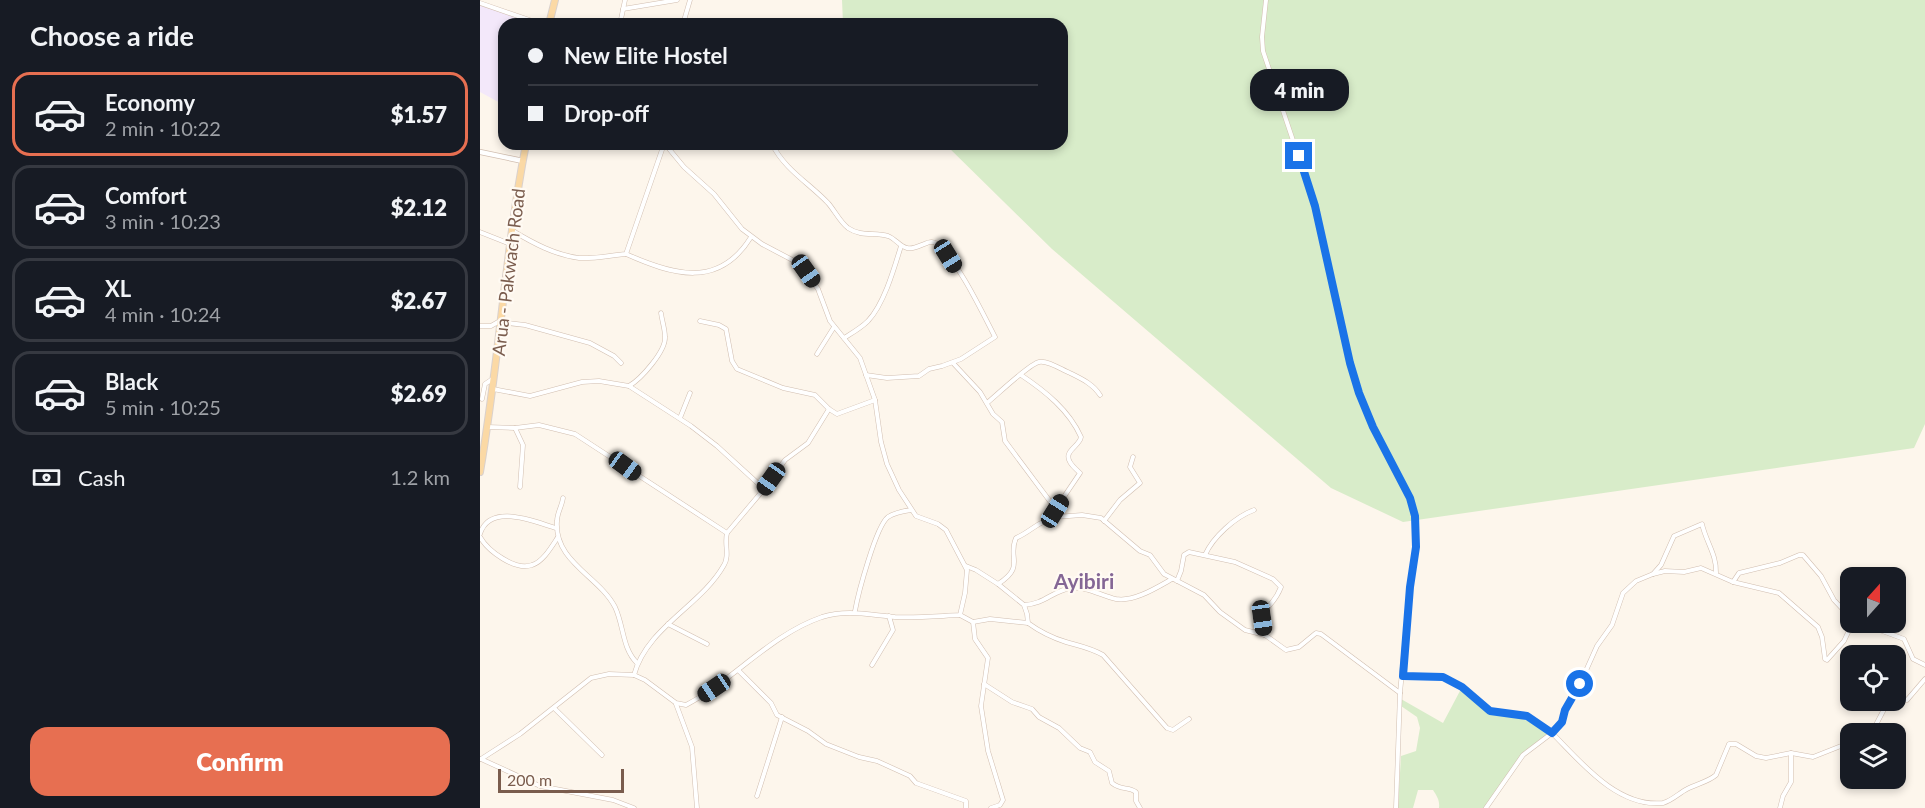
<!DOCTYPE html>
<meta charset="utf-8">
<style>
body{margin:0;font-family:Lato,sans-serif;background:#20242c;color:#f1f3f6;height:100vh;display:flex;flex-direction:column;font-size:22px;white-space:nowrap}
*{box-sizing:border-box;margin:0}
p{font-size:20px;color:#9ea1a6}
.icon{flex:none;width:33px;height:33px;fill:none;stroke:currentColor;stroke-width:2;stroke-linecap:round;stroke-linejoin:round}
.map{position:relative;flex:1;overflow:hidden}
.side{display:flex;flex-direction:column;background:#171b24;width:480px}
.side>*{flex:none}
.guide{position:absolute;left:18px;top:18px;width:570px;height:132px;border-radius:18px;box-shadow:0 3px 9px #0003;display:grid;align-content:center;height:132px;padding:0 30px;background:#171b24}
.needle{width:39px;rotate:21deg}
.fabs{position:absolute;left:1360px;top:567px;display:grid;gap:12px}
.fabs a{display:grid;place-items:center;width:66px;height:66px;border-radius:12px;background:#171b24;box-shadow:0 3px 9px #0003;font-size:30px}
.scale{position:absolute;left:18px;bottom:15px;width:126px;box-sizing:border-box;padding-left:6px;border:3px solid #7a5c4d;border-top:0;font-size:16px;line-height:21px;white-space:nowrap;color:#7a5c4d;-webkit-text-stroke:4px #fffaf3;paint-order:stroke}
.end{position:absolute;width:27px;height:27px;margin:-14px;border:8px solid #1a73e8;background:#fff;box-shadow:0 0 0 3px #fff}
.from{border-radius:50%}
.bubble{position:absolute;height:42px;border-radius:18px;background:#171b24;box-shadow:0 3px 9px #0003;font-size:20px;font-weight:800;line-height:42px;text-align:center}
.car{position:absolute;width:18px;height:36px;margin:-18px -9px;border-radius:8px;box-shadow:0 0 4px 2px #0007;background:linear-gradient(#222 24%,#8ab4d8 0 40%,#222 0 76%,#8ab4d8 0 86%,#222 0)}
.guide b{display:flex;align-items:center;gap:21px;height:57px;font-size:22px}
.guide b+b{border-top:2px solid #363941}
.guide i{width:15px;height:15px;background:#f1f3f6}
ul{padding:0;list-style:none}
li{display:flex;align-items:center;gap:18px;height:84px;margin:0 12px 9px;padding:0 18px;border:3px solid #363941;border-radius:18px}
li div{flex:1}
li b{display:block;font-size:22px}
li em{font-style:normal;font-weight:800}
li.active{border-color:#e76f51}
li>.icon{width:54px;height:54px;stroke-width:1.5}
h2{padding:0 30px;font-size:27px;line-height:72px}
.pay{display:flex;align-items:center;gap:15px;height:66px;padding:0 30px;font-size:22px}
.pay p{margin-inline-start:auto}
.primary-button{display:flex;gap:12px;margin-top:auto;padding:12px 30px}
.primary-button a{flex:1;height:69px;border-radius:18px;background:#e76f51;color:#fff;font-size:24px;font-weight:800;line-height:69px;text-align:center}
main{display:flex;flex:1;min-height:0}
.map>svg:first-child{display:block}
</style>
<main>
<section class="side">
<h2>Choose a ride</h2>
<ul>
<li class="active"><svg class="icon" aria-label="car" viewBox="0 0 24 24"><path d="M5 17H2v-5l4-1 3-4h7l3 4 3 1v5h-3M9 17h6M6 11h13"/><circle cx="7" cy="17" r="2"/><circle cx="17" cy="17" r="2"/></svg><div><b>Economy</b><p>2 min · 10:22</p></div><em>$1.57</em></li>
<li><svg class="icon" aria-label="car" viewBox="0 0 24 24"><path d="M5 17H2v-5l4-1 3-4h7l3 4 3 1v5h-3M9 17h6M6 11h13"/><circle cx="7" cy="17" r="2"/><circle cx="17" cy="17" r="2"/></svg><div><b>Comfort</b><p>3 min · 10:23</p></div><em>$2.12</em></li>
<li><svg class="icon" aria-label="car" viewBox="0 0 24 24"><path d="M5 17H2v-5l4-1 3-4h7l3 4 3 1v5h-3M9 17h6M6 11h13"/><circle cx="7" cy="17" r="2"/><circle cx="17" cy="17" r="2"/></svg><div><b>XL</b><p>4 min · 10:24</p></div><em>$2.67</em></li>
<li><svg class="icon" aria-label="car" viewBox="0 0 24 24"><path d="M5 17H2v-5l4-1 3-4h7l3 4 3 1v5h-3M9 17h6M6 11h13"/><circle cx="7" cy="17" r="2"/><circle cx="17" cy="17" r="2"/></svg><div><b>Black</b><p>5 min · 10:25</p></div><em>$2.69</em></li>
</ul>
<div class="pay"><svg class="icon" aria-label="cash" viewBox="0 0 24 24"><path d="M3 7h18v10H3z"/><circle cx="12" cy="12" r="2"/></svg>Cash<p>1.2 km</p></div>
<div class="primary-button"><a>Confirm</a></div>
</section>
<div class="map">
<svg width="1445" height="808" viewBox="0 0 1445 808">
<rect width="100%" height="100%" fill="#fdf6ec"/>
<path fill="#f3e8fa" d="M0,4L54,24H24V105L0,92Z"/>
<g fill="#d8ecc9">
<path d="M362,0H1445V424L1434,448L923,522L851,488L572,249L465,144H582V24H363Z"/>
<path d="M981,689L1006,712L1013,715L1037,717L1048,721L1069,735C1038,754 1024,779 1005,808H959C960,801 957,796 953,790H938L933,808H918L921,756L936,751L940,728L937,717L921,706V699L963,723Z"/>
</g>
<g fill="none" stroke-linecap="round" stroke-linejoin="round">
<g stroke="#d1beb0" stroke-width="5">
<g id="minor">
<path d="M786,0L782,37L783,51L835,206L870,363L879,393L893,427L930,498L935,516L936,547L930,587L920,693L916,808"/>
<path d="M0,3L61,24"/>
<path d="M143,9L197,0"/>
<path d="M140,24L145,0"/>
<path d="M203,24L210,0"/>
<path d="M292,144C305,170 329,183 348,203C355,211 360,222 368,228C381,237 395,232 408,236C416,239 419,246 427,248C437,251 449,237 457,244C478,261 502,312 515,337L481,359L462,366L449,369L439,376L407,378L386,375"/>
<path d="M33,231C53,243 75,255 99,258C115,259 131,255 146,254L184,144"/>
<path d="M0,232L30,244"/>
<path d="M146,254C193,275 239,289 271,237"/>
<path d="M220,321L239,325L246,329L252,361L257,369L303,388L335,395L349,409L357,414L395,400"/>
<path d="M0,326H11L18,322L45,325L110,343L134,356L141,363"/>
<path d="M364,338C372,333 381,328 388,321C404,304 414,269 421,246"/>
<path d="M337,354L354,327"/>
<path d="M473,363L500,392L513,414L522,422L525,441L572,504L576,517L602,515L621,518L660,551L670,555L684,574L724,595L740,612L765,630L785,635L806,650L819,647L836,633L841,634L920,693"/>
<path d="M541,375C565,391 589,410 601,437C600,446 583,451 590,462C592,466 597,470 600,473L575,510"/>
<path d="M149,386C161,379 186,351 185,337C185,329 182,321 181,313"/>
<path d="M13,389L50,396L102,382L119,381L149,386L211,426L237,446L284,489"/>
<path d="M2,399L5,384L14,378"/>
<path d="M507,403C517,395 549,364 559,362C568,360 582,370 590,373C602,379 613,384 620,395"/>
<path d="M200,418L210,393"/>
<path d="M7,427L35,428L59,425L95,434L247,533"/>
<path d="M35,428L43,445L40,487"/>
<path d="M83,498C82,506 77,513 77,521C74,562 119,576 135,607C144,626 142,648 157,663"/>
<path d="M624,521L640,500L660,483L650,467L653,457"/>
<path d="M0,534C10,502 55,522 76,528"/>
<path d="M0,537C8,551 35,571 52,565C63,562 72,546 78,537"/>
<path d="M725,555C733,537 755,517 774,510"/>
<path d="M486,566L496,570L518,584L544,605L547,614L548,623C559,631 573,638 586,642C600,646 611,648 623,655L687,728L693,730L709,719"/>
<path d="M1173,574L1181,565L1194,536L1222,524C1226,542 1237,555 1236,573"/>
<path d="M697,581L701,571L704,555L709,552L755,562L793,579L801,587C792,611 780,602 784,635"/>
<path d="M1253,582L1259,573L1300,563L1319,555H1323L1341,576L1354,600L1371,618"/>
<path d="M518,584C546,566 527,558 536,538C552,531 558,521 576,517"/>
<path d="M544,605C565,604 572,591 591,588C606,586 622,596 636,599C654,602 676,588 692,579"/>
<path d="M375,611C378,594 396,526 408,517C414,513 424,511 431,510"/>
<path d="M480,615L493,622L495,639L508,658L501,706L508,751L523,800L520,805L511,808"/>
<path d="M493,622L510,619L548,623"/>
<path d="M1378,622L1424,639L1433,659L1445,665"/>
<path d="M188,624L227,644"/>
<path d="M392,665L413,630L409,616"/>
<path d="M259,671L291,703L297,715L328,731L346,744L379,757L397,761L430,776L436,783L486,801V808"/>
<path d="M154,675C167,627 221,606 244,565C250,555 244,544 247,533L284,489L305,460L328,443L349,409"/>
<path d="M923,676L963,677L983,687L1010,711L1047,716L1072,733L1082,722L1085,710L1100,684L1117,646L1132,625L1143,593L1156,581L1173,574L1185,571L1204,572L1221,568L1253,582L1299,593L1338,627L1342,637L1345,659L1347,660L1364,641L1373,622"/>
<path d="M504,684L532,702L552,709L559,717L579,728L600,748L610,752L615,762L629,771L632,783C642,791 648,786 656,792V801L660,808"/>
<path d="M1416,697L1427,700L1445,679"/>
<path d="M196,704L212,747L217,808"/>
<path d="M75,709L122,755"/>
<path d="M1391,734L1409,700"/>
<path d="M1,759L40,734L111,678L129,674L154,675L165,680L196,703L206,705C254,680 290,635 342,617C367,609 390,615 415,617C436,618 458,616 480,615L485,593L487,570L466,530L458,524L436,516L419,490L407,464L401,442L395,400L380,358L350,321L338,289L320,264L282,244L262,229L234,194L204,167L185,144"/>
<path d="M1,759L60,786L133,800L154,808"/>
<path d="M277,796L302,717"/>
<path d="M1006,808L1043,755L1072,733C1100,761 1137,808 1183,803C1193,800 1199,793 1207,789C1216,784 1228,782 1236,775L1249,744H1256L1276,756L1286,758L1311,753L1333,757L1371,742"/>
<path d="M1300,808L1303,796L1311,782V753"/>
</g>
</g>
<g stroke="#d1beb0" stroke-width="6">
<path id="tertiary" d="M0,152L43,161"/>
</g>
<g stroke="#dad1cd" stroke-width="8">
<g id="primary">
<path d="M69,24L75,0"/>
<path d="M0,472C19,363 25,252 46,144"/>
</g>
</g>
<use href="#minor" stroke="#fff" stroke-width="4"/>
<use href="#tertiary" stroke="#fff" stroke-width="4.5"/>
<use href="#primary" stroke="#fbd9a5" stroke-width="6"/>
</g>
<g fill="none" stroke-linecap="round" stroke-linejoin="round">
<path stroke="#1a73e8" stroke-width="8" d="M819,156L835,206L870,363L879,393L893,427L930,498L935,516L936,547L930,587L923,676L963,677L982,687L1010,711L1047,716L1072,733L1082,722L1085,710L1100,684"/>
</g>
<g text-anchor="middle" dominant-baseline="central" stroke-width="4.5" stroke-linejoin="round" paint-order="stroke">
<g font-size="18" fill="#7a5c4d" stroke="#fffaf3">
<text transform="translate(28 272) rotate(-83)">Arua - Pakwach Road</text>
</g>
<g font-size="21" font-weight="bold" fill="#846695" stroke="#fffaf3">
<text x="604" y="580">Ayibiri</text>
</g>
</g>
</svg>
<div class="fabs">
<a><svg class="needle" viewBox="-14 -14 28 28"><path d="M0-13l5 13h-10z" fill="#e53935"/><path d="M0 13l5-13h-10z" fill="#9ea1a6"/></svg></a>
<a><svg class="icon" aria-label="locate" viewBox="0 0 24 24"><circle cx="12" cy="12" r="6"/><path d="M12 2v4M12 18v4M2 12h4M18 12h4"/></svg></a>
<a><svg class="icon" aria-label="layers" viewBox="0 0 24 24"><path d="M12 4l9 5-9 5-9-5zM3 14l9 5 9-5"/></svg></a>
</div>
<div class="scale">200 m</div>
<i class="end from" style="left:1100px;top:684px"></i>
<i class="end" style="left:819px;top:156px"></i>
<div class="bubble" style="left:770px;top:69px;width:99px">4 min</div>
<i class="car" style="left:468px;top:256px;rotate:148deg"></i>
<i class="car" style="left:326px;top:271px;rotate:145deg"></i>
<i class="car" style="left:145px;top:466px;rotate:126deg"></i>
<i class="car" style="left:291px;top:479px;rotate:215deg"></i>
<i class="car" style="left:575px;top:511px;rotate:32deg"></i>
<i class="car" style="left:782px;top:618px;rotate:172deg"></i>
<i class="car" style="left:234px;top:688px;rotate:236deg"></i>
<div class="guide">
<b><i class="from"></i>New Elite Hostel</b>
<b><i></i>Drop-off</b>
</div>
</div>
</main>
